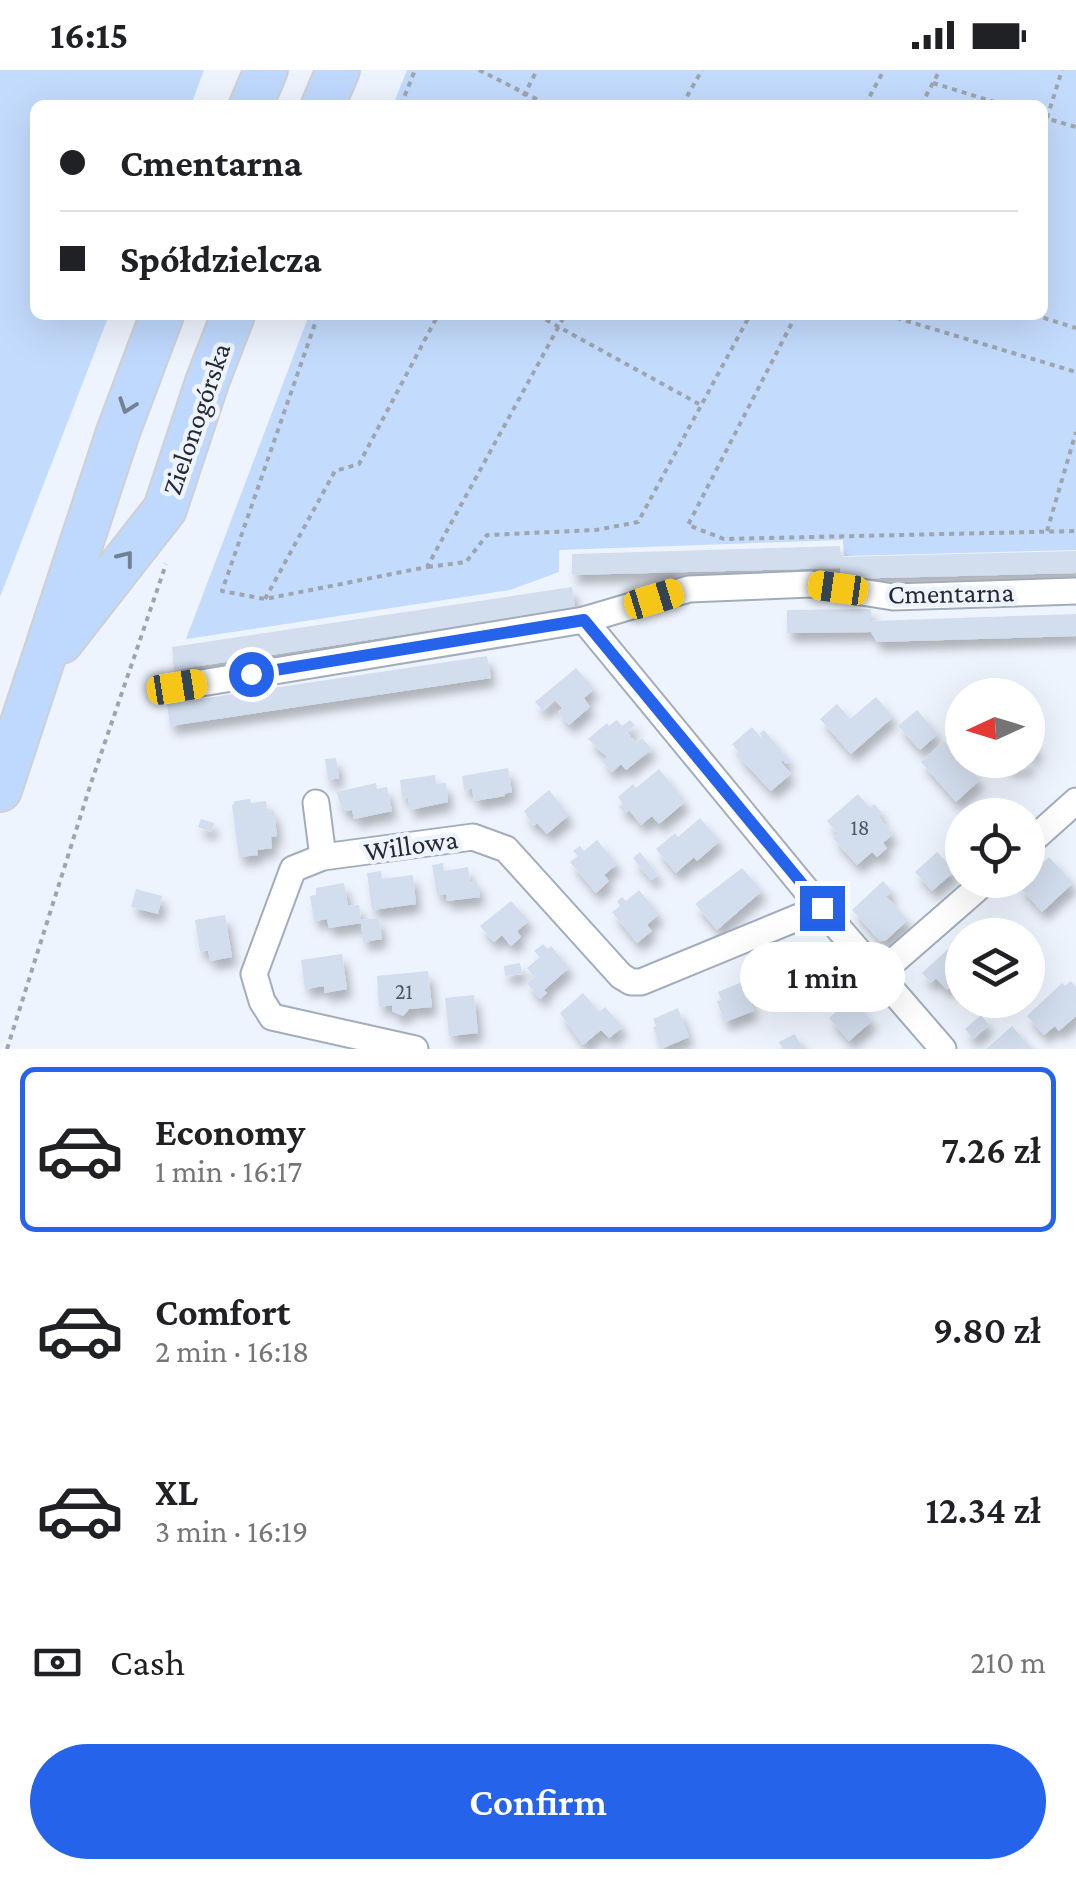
<!DOCTYPE html>
<meta charset="utf-8">
<style>
body{margin:0;font-family:"Crimson Pro",serif;background:#f6f6f6;color:#202124;height:100vh;display:flex;flex-direction:column;font-size:38px;white-space:nowrap}
*{box-sizing:border-box;margin:0}
p{font-size:32px;color:#757577}
.icon{flex:none;width:55px;height:55px;fill:none;stroke:currentColor;stroke-width:2;stroke-linecap:round;stroke-linejoin:round}
.map{position:relative;height:979px;overflow:hidden}
.sheet{display:flex;flex-direction:column;background:#fff;flex:1}
.sheet>*{flex:none}
.top-card{position:absolute;left:30px;top:30px;width:1018px;height:220px;border-radius:15px;box-shadow:0 10px 40px #0002;display:grid;align-content:center;height:220px;padding:0 30px;background:#fff}
.needle{width:65px;rotate:266deg}
.controls{position:absolute;left:945px;top:608px;display:grid;gap:20px}
.controls a{display:grid;place-items:center;width:100px;height:100px;border-radius:50%;background:#fff;box-shadow:0 10px 40px #0002;font-size:50px}
.end{position:absolute;width:45px;height:45px;margin:-22px;border:12px solid #2563eb;background:#fff;box-shadow:0 0 0 5px #fff}
.from{border-radius:50%}
.bubble{position:absolute;height:70px;border-radius:35px;background:#fff;box-shadow:0 10px 40px #0002;font-size:32px;font-weight:600;line-height:70px;text-align:center}
.car{position:absolute;width:30px;height:60px;margin:-30px -15px;border-radius:12px;box-shadow:0 0 8px 2px #0007;background:linear-gradient(#f5c518 24%,#345 0 40%,#f5c518 0 76%,#345 0 86%,#f5c518 0)}
.top-card b{display:flex;align-items:center;gap:35px;height:95px;font-size:38px}
.top-card b+b{border-top:2px solid #e0e0e0}
.top-card i{width:25px;height:25px;background:#202124}
ul{padding:18px 0 0;list-style:none}
li{display:flex;align-items:center;gap:30px;height:165px;margin:0 20px 15px;padding:0 10px;border:5px solid transparent;border-radius:15px}
li div{flex:1}
li b{display:block;font-size:38px}
li em{font-style:normal;font-weight:600}
li.on{border-color:#2563eb}
li>.icon{width:90px;height:90px;stroke-width:1.5}
.pay{display:flex;align-items:center;gap:25px;height:110px;padding:0 30px;font-size:38px}
.pay p{margin-inline-start:auto}
.button{display:flex;gap:20px;margin-top:auto;padding:20px 30px}
.button a{flex:1;height:115px;border-radius:60px;background:#2563eb;color:#fff;font-size:40px;font-weight:600;line-height:115px;text-align:center}
.status{display:flex;justify-content:space-between;align-items:center;height:70px;padding:0 50px;background:#fff;direction:ltr}
.status svg{height:28px;fill:currentColor}
.map>svg:first-child{display:block}
</style>
<div class="status"><b>16:15</b><svg viewBox="0 0 49 12"><path d="M0 12V9h3v3zM5 12V6h3v6zM10 12V3h3v9zM15 12V0h3v12zM26 1h20v11H26zM47 4h2v5h-2z"/></svg></div>
<div class="map">
<svg width="1076" height="979" viewBox="0 0 1076 979">
<defs>
<filter id="shadow"><feDropShadow dx="5" dy="9" stdDeviation="5" flood-color="#0004"/></filter>
</defs>
<rect width="100%" height="100%" fill="#eef4fe"/>
<g fill="#c3dbfd">
<path d="M0,0H204L191,35H35V245H109L0,527Z"/>
<path d="M407,0H1076V480L844,486L843,470L559,480V502L510,520L186,569L309,245H1042V35H393Z"/>
</g>
<g fill="#d2dded" filter="url(#shadow)">
<path d="M840,476V487L1076,481V503L841,509L840,498L572,505V484Z"/>
<path d="M572,517L575,538L174,600L172,577Z"/>
<path d="M871,539V551L1076,544V566L877,572L871,562L787,563V540Z"/>
<path d="M487,586L491,608L170,656L167,634Z"/>
<path d="M576,598L594,619L584,628L590,637L569,655L558,642L562,638L555,630L543,641L535,632Z"/>
<path d="M876,627L893,647L851,684L820,649L837,634L850,649Z"/>
<path d="M917,640L938,664L920,680L898,656Z"/>
<path d="M617,650L622,656L630,650L635,655L627,662L636,673L642,668L652,679L626,700L621,694L612,702L602,691L607,687L588,669L607,653L609,656Z"/>
<path d="M752,657L762,669L760,663L764,660L790,691L786,694L783,690L781,692L791,704L771,721L739,687L741,685L732,674Z"/>
<path d="M1028,667L1038,680L1028,689Z"/>
<path d="M944,671L980,710L956,732L921,692Z"/>
<path d="M336,688L339,708L328,710L325,689Z"/>
<path d="M1003,690H1027L1030,693L1022,700L1017,694L1011,700Z"/>
<path d="M508,698L512,722L504,724L505,726L474,731L472,718L464,720L462,706Z"/>
<path d="M659,699L685,732L659,754L652,746L641,755L629,740L625,743L619,737L623,734L618,727L633,714L636,718Z"/>
<path d="M435,705L436,714L446,713L448,732L410,740L408,727L402,728L400,710Z"/>
<path d="M376,713L377,719L387,717L392,741L354,749L352,740L343,741L336,722Z"/>
<path d="M549,720L569,745L547,764L537,753L533,756L524,741Z"/>
<path d="M858,724L870,738L874,734L882,743L878,746L893,764L883,773L887,778L877,787L872,782L857,795L833,768L838,764L827,751Z"/>
<path d="M250,729L251,733L266,731L268,742L274,741L277,766L271,767L272,778L257,780L258,785L239,787L232,736L235,731Z"/>
<path d="M988,735L997,745H977Z"/>
<path d="M700,748L720,771L697,791L694,787L676,803L656,779L675,763L678,767Z"/>
<path d="M201,749L214,753L211,762L198,757Z"/>
<path d="M597,770L617,794L604,805L609,811L596,823L570,792L578,786L573,781L580,776L584,781Z"/>
<path d="M640,782L658,805L651,810L633,788Z"/>
<path d="M937,782L955,801L932,821L915,802Z"/>
<path d="M1049,787L1073,813L1042,842L1018,815L1028,810V806Z"/>
<path d="M443,793L444,801L468,797L470,812L477,811L480,827L447,831L446,824L437,825L432,795Z"/>
<path d="M742,798L762,821L717,860L695,834Z"/>
<path d="M381,801L382,809L413,805L416,834L372,840L367,803Z"/>
<path d="M883,811L892,821L886,826L908,850L885,871L879,870L852,840Z"/>
<path d="M344,813L348,836L359,835L361,850L379,848L382,869L363,872L361,853L329,858L327,849L314,851L310,826L316,825V818Z"/>
<path d="M136,819L162,826L158,844L131,837Z"/>
<path d="M639,820L659,844L647,855L652,861L637,873L612,842L620,836L617,831L622,827L626,831Z"/>
<path d="M511,831L529,851L517,861L521,867L511,876L502,865L494,872L480,856Z"/>
<path d="M225,845L232,887L210,891L208,880L200,882L195,850Z"/>
<path d="M543,874L548,879L551,876L569,898L544,920L547,923L540,929L527,913L534,907L527,898L540,887L534,881Z"/>
<path d="M948,879L962,896V923L954,913L947,920L936,908L931,913L922,903Z"/>
<path d="M342,884L347,919L324,923V916L305,919L301,890Z"/>
<path d="M806,886L818,915L790,926L778,897Z"/>
<path d="M520,893L522,904L505,906L504,896Z"/>
<path d="M428,901L432,937L409,939L403,946L392,941V935L379,937L377,906Z"/>
<path d="M1071,911L1076,917V946L1059,961L1055,956L1044,965L1027,946L1062,913L1065,916Z"/>
<path d="M742,912L754,941L725,952L717,931L721,930L718,922Z"/>
<path d="M583,923L599,942L605,937L623,957L609,968L601,960L583,975L560,943Z"/>
<path d="M474,925L478,963L449,966L445,928Z"/>
<path d="M852,928L872,951L849,971L829,948Z"/>
<path d="M678,938L689,967L661,979L653,957L656,956L653,949Z"/>
<path d="M981,945L989,955L973,969L965,959Z"/>
<path d="M1012,956L1032,979H986Z"/>
<path d="M795,964L803,979H783L779,972Z"/>
</g>
<g fill="none" stroke-linecap="round" stroke-linejoin="round">
<g stroke="#a2adbc" stroke-width="29">
<g id="street">
<path d="M584,550L821,838L943,979"/>
<path d="M177,617L584,550L689,519L811,514L893,527L1076,521"/>
<path d="M316,733L323,787"/>
<path d="M1028,774L1076,731"/>
<path d="M878,905L987,810"/>
<path d="M415,979L272,947L262,931L254,904L293,799L323,787L473,767L506,779L621,906L631,912H641L821,838"/>
</g>
</g>
<g stroke="#cfd0d1" stroke-width="46">
<g id="primary">
<path d="M251,35L266,0"/>
<path d="M323,35L338,0"/>
<path d="M61,572L165,439L207,312L233,245"/>
<path d="M0,720L118,362L162,245"/>
</g>
</g>
<g stroke="#9fa5ad" stroke-width="4" stroke-dasharray="5 5" stroke-linecap="butt">
<path d="M479,0L548,35"/>
<path d="M933,13L1004,35"/>
<path d="M401,35L415,0"/>
<path d="M519,35L537,0"/>
<path d="M682,35L702,0"/>
<path d="M865,35L884,0"/>
<path d="M921,35L940,0"/>
<path d="M1042,47L1076,57"/>
<path d="M1047,48L1062,0"/>
<path d="M318,245L222,521L265,529L427,497L565,245"/>
<path d="M537,245L699,334"/>
<path d="M796,245L688,455L724,469L1076,461"/>
<path d="M887,245L1076,302"/>
<path d="M1034,245L1076,258"/>
<path d="M1047,461L1076,362"/>
<path d="M428,497L466,492L487,465L596,460L638,452L750,245"/>
<path d="M265,529L335,401L359,394L438,245"/>
<path d="M7,979L91,713L166,494"/>
</g>
<use href="#street" stroke="#fff" stroke-width="25"/>
<use href="#primary" stroke="#bfd8fd" stroke-width="42"/>
</g>
<defs><path id="oneway-chevron" d="M-2-3.5L2.5 0L-2 3.5" fill="none" stroke-width="1.6" stroke-linecap="round" stroke-linejoin="round" transform="scale(2.5)"/></defs>
<g stroke="#728196">
<use href="#oneway-chevron" transform="translate(127 336) rotate(109)"/>
<use href="#oneway-chevron" transform="translate(126 488) rotate(-52)"/>
</g>
<g fill="none" stroke-linecap="round" stroke-linejoin="round">
<path stroke="#2563eb" stroke-width="12" d="M251,604L584,550L822,838"/>
</g>
<g text-anchor="middle" dominant-baseline="central" stroke-width="9" stroke-linejoin="round" paint-order="stroke">
<g font-size="22" fill="#51575f">
<text x="860" y="757">18</text>
<text x="404" y="921">21</text>
</g>
<g font-size="28" fill="#262a30" stroke="#eef4fe">
<text transform="translate(196 349) rotate(-71)">Zielonogórska</text>
<text transform="translate(951 523) rotate(-1)">Cmentarna</text>
<text transform="translate(411 775) rotate(-8)">Willowa</text>
</g>
</g>
</svg>
<div class="controls">
<a><svg class="needle" viewBox="-14 -14 28 28"><path d="M0-13l5 13h-10z" fill="#e53935"/><path d="M0 13l5-13h-10z" fill="#757577"/></svg></a>
<a><svg class="icon" aria-label="locate" viewBox="0 0 24 24"><circle cx="12" cy="12" r="6"/><path d="M12 2v4M12 18v4M2 12h4M18 12h4"/></svg></a>
<a><svg class="icon" aria-label="layers" viewBox="0 0 24 24"><path d="M12 4l9 5-9 5-9-5zM3 14l9 5 9-5"/></svg></a>
</div>
<i class="end from" style="left:251px;top:604px"></i>
<i class="end" style="left:822px;top:838px"></i>
<div class="bubble" style="left:740px;top:872px;width:165px">1 min</div>
<i class="car" style="left:838px;top:518px;rotate:278deg"></i>
<i class="car" style="left:654px;top:529px;rotate:73deg"></i>
<i class="car" style="left:177px;top:617px;rotate:81deg"></i>
<div class="top-card">
<b><i class="from"></i>Cmentarna</b>
<b><i></i>Spółdzielcza</b>
</div>
</div>
<section class="sheet">
<ul>
<li class="on"><svg class="icon" aria-label="car" viewBox="0 0 24 24"><path d="M5 17H2v-5l4-1 3-4h7l3 4 3 1v5h-3M9 17h6M6 11h13"/><circle cx="7" cy="17" r="2"/><circle cx="17" cy="17" r="2"/></svg><div><b>Economy</b><p>1 min · 16:17</p></div><em>7.26 zł</em></li>
<li><svg class="icon" aria-label="car" viewBox="0 0 24 24"><path d="M5 17H2v-5l4-1 3-4h7l3 4 3 1v5h-3M9 17h6M6 11h13"/><circle cx="7" cy="17" r="2"/><circle cx="17" cy="17" r="2"/></svg><div><b>Comfort</b><p>2 min · 16:18</p></div><em>9.80 zł</em></li>
<li><svg class="icon" aria-label="car" viewBox="0 0 24 24"><path d="M5 17H2v-5l4-1 3-4h7l3 4 3 1v5h-3M9 17h6M6 11h13"/><circle cx="7" cy="17" r="2"/><circle cx="17" cy="17" r="2"/></svg><div><b>XL</b><p>3 min · 16:19</p></div><em>12.34 zł</em></li>
</ul>
<div class="pay"><svg class="icon" aria-label="cash" viewBox="0 0 24 24"><path d="M3 7h18v10H3z"/><circle cx="12" cy="12" r="2"/></svg>Cash<p>210 m</p></div>
<div class="button"><a>Confirm</a></div>
</section>
